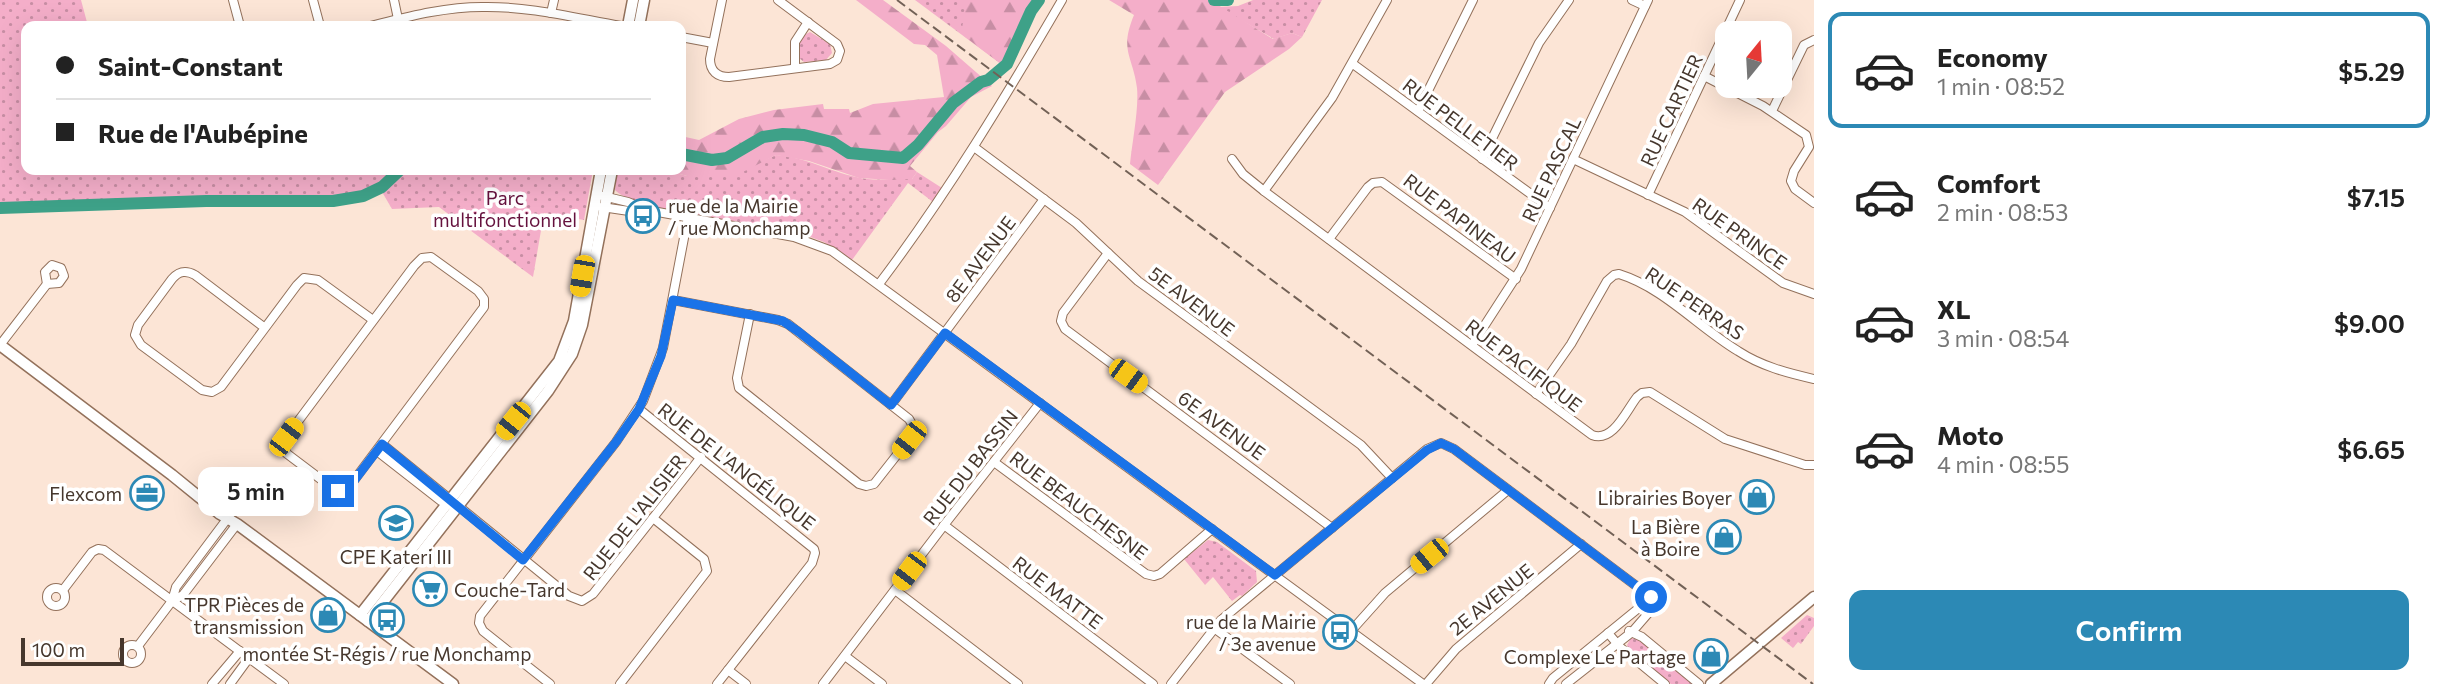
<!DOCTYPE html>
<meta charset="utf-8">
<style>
body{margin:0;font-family:Commissioner,sans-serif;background:#f6f6f6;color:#222;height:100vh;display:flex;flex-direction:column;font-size:26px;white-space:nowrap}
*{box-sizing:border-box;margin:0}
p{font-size:23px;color:#767676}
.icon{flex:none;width:38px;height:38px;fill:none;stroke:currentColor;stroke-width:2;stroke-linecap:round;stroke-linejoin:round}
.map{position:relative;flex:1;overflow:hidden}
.drawer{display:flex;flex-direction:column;background:#fff;width:630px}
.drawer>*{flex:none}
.banner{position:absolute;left:21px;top:21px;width:665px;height:154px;border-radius:14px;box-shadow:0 7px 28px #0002;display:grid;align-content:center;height:154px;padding:0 35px;background:#fff}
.needle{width:46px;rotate:18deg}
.controls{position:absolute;left:1715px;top:21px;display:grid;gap:14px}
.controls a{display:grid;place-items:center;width:77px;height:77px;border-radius:14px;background:#fff;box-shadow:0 7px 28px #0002;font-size:35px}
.scale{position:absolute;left:21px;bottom:18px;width:103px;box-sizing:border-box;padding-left:7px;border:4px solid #46372d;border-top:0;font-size:19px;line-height:24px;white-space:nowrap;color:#46372d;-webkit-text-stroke:5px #fff;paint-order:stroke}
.end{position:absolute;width:32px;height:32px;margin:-16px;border:9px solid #1a73e8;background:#fff;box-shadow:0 0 0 4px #fff}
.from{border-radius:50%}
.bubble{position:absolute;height:49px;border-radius:14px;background:#fff;box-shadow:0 7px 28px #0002;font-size:23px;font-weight:600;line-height:49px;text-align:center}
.car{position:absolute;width:21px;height:42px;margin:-21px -10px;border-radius:9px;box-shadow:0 0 5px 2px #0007;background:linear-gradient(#f5c518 24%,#345 0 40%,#f5c518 0 76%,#345 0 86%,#f5c518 0)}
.banner b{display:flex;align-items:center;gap:24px;height:66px;font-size:26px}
.banner b+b{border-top:2px solid #e0e0e0}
.banner i{width:18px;height:18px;background:#222}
ul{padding:12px 0 0;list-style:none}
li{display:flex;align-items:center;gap:21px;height:116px;margin:0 14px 10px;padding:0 21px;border:4px solid transparent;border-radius:14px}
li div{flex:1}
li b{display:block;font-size:26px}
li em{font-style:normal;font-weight:600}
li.active{border-color:#2c89b5}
li>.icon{width:63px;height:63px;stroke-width:1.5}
.primary-button{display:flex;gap:14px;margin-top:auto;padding:14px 35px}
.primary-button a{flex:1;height:80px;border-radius:14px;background:#2c89b5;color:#fff;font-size:28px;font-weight:600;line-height:80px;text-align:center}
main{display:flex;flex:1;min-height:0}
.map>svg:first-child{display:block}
</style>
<main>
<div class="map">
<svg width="1814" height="684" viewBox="0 0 1814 684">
<defs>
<pattern id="grass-dots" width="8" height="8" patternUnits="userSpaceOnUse" patternTransform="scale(1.75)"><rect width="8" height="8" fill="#f4aec9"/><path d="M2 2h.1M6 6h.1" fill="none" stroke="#c78ea4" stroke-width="1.8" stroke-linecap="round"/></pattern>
<pattern id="forest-firs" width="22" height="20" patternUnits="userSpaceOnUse" patternTransform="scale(1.75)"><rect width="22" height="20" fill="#f4aec9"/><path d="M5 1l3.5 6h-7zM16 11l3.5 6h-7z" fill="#c78ea4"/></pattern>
</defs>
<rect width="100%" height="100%" fill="#fce5d6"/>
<g fill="url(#grass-dots)">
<path d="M0,0H81L88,26H26V170H593L584,220L544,213L533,277L439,207L392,209L378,185L355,195L206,196L0,204Z"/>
<path d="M915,0H1032L1001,64Z"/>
<path d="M1253,0H1322L1302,37L1292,33L1274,39L1218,7L1238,6Z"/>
<path d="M810,32L830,44L832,53L826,60L804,62L799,58C796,48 800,36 810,32Z"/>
<path d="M776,155C805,157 829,171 856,177C875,182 893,178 912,179L917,172L942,188L933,202L908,183L852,260L824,242L805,235C768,226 634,211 615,190L617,170H665L687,176L765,160Z"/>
<path d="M1208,540L1217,542L1256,571L1257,582L1242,596L1240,595L1232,601L1213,577L1205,585L1184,559Z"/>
<path d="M1807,615L1814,618V626L1801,644L1798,642L1793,648L1781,638Z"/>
<path d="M1631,638L1640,640L1693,684H1671L1629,651L1627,645Z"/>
</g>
<g fill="url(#forest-firs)">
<path d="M856,0H883L946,46L992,86L971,97L946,126L938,132L910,166L917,172L912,179L891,180L859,178L809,161L776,155L735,176H687L665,170H681V136L699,140L739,119L774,110L823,104L824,109H849L850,113L873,104L944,97L937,55L925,45L914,44Z"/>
<path d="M967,0H1032L1001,64L964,36L962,28Z"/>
<path d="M1109,0H1210L1273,39L1292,33L1302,37L1289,49L1225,92L1158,185L1130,164C1132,143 1139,109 1137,88C1133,56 1119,51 1134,15Z"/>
</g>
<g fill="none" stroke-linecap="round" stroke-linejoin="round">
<g stroke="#3ea188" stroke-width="12">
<path d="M1214,0H1228"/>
<path d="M681,154L712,160L727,158L763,137L783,134L804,135L832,142L849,153L903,158L918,145L953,103L981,82L988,80L1007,64L1031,11L1039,0"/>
<path d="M0,208L206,201H333L363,196L382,187L400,170"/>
</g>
<g stroke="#93715b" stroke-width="10">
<g id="street">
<path d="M233,0L240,26"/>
<path d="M313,0L320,26"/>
<path d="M394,0L398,19"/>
<path d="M722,0L710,59C710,71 717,77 729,77L830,64L837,60L840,51L837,44L778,0"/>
<path d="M1632,0L1645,6"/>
<path d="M551,13L554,0"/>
<path d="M370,26C407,17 444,7 482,7C529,6 575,18 621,26"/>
<path d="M681,37L713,43"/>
<path d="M1353,64L1550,208"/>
<path d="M795,68V42L808,22"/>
<path d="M1704,76L1763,106L1806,135L1809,147L1794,171L1791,181L1795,189L1814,203"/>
<path d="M1418,111L1473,0"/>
<path d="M1772,111L1804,45L1814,40"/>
<path d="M974,147L1076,223L1138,281L1361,445L1392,478"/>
<path d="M1232,159L1243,174L1264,191L1592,435C1613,443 1626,411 1637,397L1642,393L1650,392L1725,439L1805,465H1814"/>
<path d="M1482,159L1539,43L1569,0"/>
<path d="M1573,159L1685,212L1783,283L1814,294"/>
<path d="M1264,191L1332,98L1387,0"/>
<path d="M1648,195L1740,0"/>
<path d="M603,196L628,202L647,210L794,237L832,251L1423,684"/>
<path d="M602,207L629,211L644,210"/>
<path d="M1329,239L1368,187L1373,183L1382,182L1516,279"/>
<path d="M1108,253L1063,313L1061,321L1065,329L1332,528"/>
<path d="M431,257L478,291L484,299V307L352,483L344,490H335L286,453L284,440L414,266L422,258Z"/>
<path d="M52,265L61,268L64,276L59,283L47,284L45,272Z"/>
<path d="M879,284C947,194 1005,98 1062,0"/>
<path d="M673,300L778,320L788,324L909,419L913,426L911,437L874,484L866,486L859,484L739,388L737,378L750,314"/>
<path d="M265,328L195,275C186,270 179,271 172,279L138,325L135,335L141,345L202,390L212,392L221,387L297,285L304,278L318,280L373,320"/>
<path d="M0,345L47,284"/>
<path d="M1472,345L1521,269L1648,0"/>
<path d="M1536,394L1571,344L1607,281L1614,275L1619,274C1664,288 1698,327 1738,351C1761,366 1787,373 1814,379"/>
<path d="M891,405L1044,199"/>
<path d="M639,409L814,549L815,553L812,563L717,684"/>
<path d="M382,444L569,596L582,601L593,594L701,457"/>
<path d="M377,451L441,501L451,505"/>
<path d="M994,462L1146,574L1154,576L1160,574L1212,529"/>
<path d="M944,525L1153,684"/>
<circle cx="56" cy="597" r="9"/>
<path d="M63,590L92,552L98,549L104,550L284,684"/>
<path d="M895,590L1018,684"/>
<path d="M172,601L183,595L237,524"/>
<path d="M1214,628L1290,684"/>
<path d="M1351,631L1385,593L1508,490"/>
<path d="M1629,631L1642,637L1699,684"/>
<path d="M1608,633L1620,647L1665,684"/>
<circle cx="132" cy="654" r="9"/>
<path d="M138,646L172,601L176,587L230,515"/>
<path d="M845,656L882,684"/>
<path d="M728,670L746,684"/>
<path d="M212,684L240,651"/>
<path d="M230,684L249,658"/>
<path d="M550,684L483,631L479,623L480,616L616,442L643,401L663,348L688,217"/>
<path d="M620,684L707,571L704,559L653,518"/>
<path d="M823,684L948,520L1040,403"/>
<path d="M1171,684L1221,620L1427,449L1441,443L1454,449L1651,597L1652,609L1632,632L1566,684"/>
<path d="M1426,684L1456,649L1581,544"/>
<path d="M1549,684L1553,678L1640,607L1643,598V590"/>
</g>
</g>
<g stroke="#93715b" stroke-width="13">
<g id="secondary">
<path d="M628,26L633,0"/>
<path d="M639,26L644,0"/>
<path d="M0,345L172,475L220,514L237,524L453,684"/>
<path d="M360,615L559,361L574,321L601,170"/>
<path d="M368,621L548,391L572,354L582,325L612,170"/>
<path d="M1711,684L1814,597"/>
</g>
</g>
<use href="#street" stroke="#fff" stroke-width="8"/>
<use href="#secondary" stroke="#fff" stroke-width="10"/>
<path stroke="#726156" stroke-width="2" stroke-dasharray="10 5" stroke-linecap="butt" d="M897,0L1813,684"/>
</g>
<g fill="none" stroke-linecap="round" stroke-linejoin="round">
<path stroke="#1a73e8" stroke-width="9" d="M338,491L350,486L382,444L523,560L616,442L639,409L661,356L673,300L783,321L799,332L891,405L945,333L1275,575L1427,450L1441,443L1454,449L1651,597"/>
</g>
<defs>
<g id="bus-ring" transform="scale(1.75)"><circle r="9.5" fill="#fff" stroke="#2c89b5" stroke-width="1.5"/><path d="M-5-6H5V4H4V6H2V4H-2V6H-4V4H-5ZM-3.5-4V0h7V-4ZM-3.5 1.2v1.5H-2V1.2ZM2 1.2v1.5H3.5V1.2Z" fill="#2c89b5"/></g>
<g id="office-ring" transform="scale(1.75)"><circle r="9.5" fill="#fff" stroke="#2c89b5" stroke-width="1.5"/><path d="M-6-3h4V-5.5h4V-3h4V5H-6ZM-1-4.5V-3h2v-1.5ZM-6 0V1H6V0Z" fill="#2c89b5"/></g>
<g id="shop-ring" transform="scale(1.75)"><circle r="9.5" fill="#fff" stroke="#2c89b5" stroke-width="1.5"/><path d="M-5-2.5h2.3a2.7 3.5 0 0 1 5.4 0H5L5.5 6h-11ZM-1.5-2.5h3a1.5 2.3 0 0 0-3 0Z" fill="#2c89b5"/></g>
<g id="school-ring" transform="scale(1.75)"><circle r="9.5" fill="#fff" stroke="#2c89b5" stroke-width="1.5"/><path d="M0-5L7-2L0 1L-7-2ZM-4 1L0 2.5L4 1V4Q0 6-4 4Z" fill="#2c89b5"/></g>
<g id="supermarket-ring" transform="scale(1.75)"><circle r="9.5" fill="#fff" stroke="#2c89b5" stroke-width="1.5"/><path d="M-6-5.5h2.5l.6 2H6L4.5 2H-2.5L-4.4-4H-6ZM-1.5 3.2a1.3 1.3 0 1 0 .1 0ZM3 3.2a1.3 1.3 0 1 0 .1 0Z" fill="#2c89b5"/></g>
</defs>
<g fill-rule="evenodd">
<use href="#bus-ring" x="643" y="216"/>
<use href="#office-ring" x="147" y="493"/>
<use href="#shop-ring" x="1757" y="497"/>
<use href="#school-ring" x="396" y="523"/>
<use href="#shop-ring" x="1724" y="537"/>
<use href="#supermarket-ring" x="430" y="589"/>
<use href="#shop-ring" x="328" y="615"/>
<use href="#bus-ring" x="387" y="620"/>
<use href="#bus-ring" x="1340" y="632"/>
<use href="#shop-ring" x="1711" y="656"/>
</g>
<g text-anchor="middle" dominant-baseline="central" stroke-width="7" stroke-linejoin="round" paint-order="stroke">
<g font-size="19" fill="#46372d" stroke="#fff">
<text transform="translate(1671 110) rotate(-65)">RUE CARTIER</text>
<text transform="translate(1461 124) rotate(37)">RUE PELLETIER</text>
<text transform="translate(1551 169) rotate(-65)">RUE PASCAL</text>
<text transform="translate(1460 218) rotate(37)">RUE PAPINEAU</text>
<text transform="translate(1740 233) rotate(35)">RUE PRINCE</text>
<text transform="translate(980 259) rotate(-53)">8E AVENUE</text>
<text transform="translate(1192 301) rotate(37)">5E AVENUE</text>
<text transform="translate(1695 303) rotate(34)">RUE PERRAS</text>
<text transform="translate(1524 365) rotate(37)">RUE PACIFIQUE</text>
<text transform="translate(1222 425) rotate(36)">6E AVENUE</text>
<text transform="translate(737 466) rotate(38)">RUE DE L'ANGÉLIQUE</text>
<text transform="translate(970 467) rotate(-52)">RUE DU BASSIN</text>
<text transform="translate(1079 505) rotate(37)">RUE BEAUCHESNE</text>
<text transform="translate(634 517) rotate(-52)">RUE DE L'ALISIER</text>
<text transform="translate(1058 592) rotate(37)">RUE MATTE</text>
<text transform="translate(1491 599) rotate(-39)">2E AVENUE</text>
</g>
<g font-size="19" fill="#65113d" stroke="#fff">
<text x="505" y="197">Parc<tspan x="505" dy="22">multifonctionnel</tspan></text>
</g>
<g font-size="19" fill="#46372d" stroke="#fff" text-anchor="end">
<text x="668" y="205" text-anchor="start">rue de la Mairie<tspan x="668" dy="22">/ rue Monchamp</tspan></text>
<text x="122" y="493">Flexcom</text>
<text x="1732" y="497">Librairies Boyer</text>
<text x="1700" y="526">La Bière<tspan x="1700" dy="22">à Boire</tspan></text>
<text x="396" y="556" text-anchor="middle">CPE Kateri III</text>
<text x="454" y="589" text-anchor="start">Couche-Tard</text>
<text x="304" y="604">TPR Pièces de<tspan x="304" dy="22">transmission</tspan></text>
<text x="1316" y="621">rue de la Mairie<tspan x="1316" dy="22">/ 3e avenue</tspan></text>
<text x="387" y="653" text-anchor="middle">montée St-Régis / rue Monchamp</text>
<text x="1686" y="656">Complexe Le Partage</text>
</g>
</g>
</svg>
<div class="controls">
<a><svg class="needle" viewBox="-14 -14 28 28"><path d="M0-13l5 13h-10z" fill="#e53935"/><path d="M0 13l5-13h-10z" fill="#767676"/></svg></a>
</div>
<div class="scale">100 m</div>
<i class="end from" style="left:1651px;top:597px"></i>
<i class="end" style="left:338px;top:491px"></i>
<div class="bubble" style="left:198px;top:467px;width:116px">5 min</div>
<i class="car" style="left:582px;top:276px;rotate:190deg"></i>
<i class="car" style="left:1128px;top:376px;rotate:126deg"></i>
<i class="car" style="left:513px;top:421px;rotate:219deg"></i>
<i class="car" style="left:286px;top:437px;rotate:37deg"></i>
<i class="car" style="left:909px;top:440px;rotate:218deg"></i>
<i class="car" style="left:1429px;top:556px;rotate:231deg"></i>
<i class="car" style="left:909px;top:571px;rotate:217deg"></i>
<div class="banner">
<b><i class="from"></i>Saint-Constant</b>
<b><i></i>Rue de l'Aubépine</b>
</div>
</div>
<section class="drawer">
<ul>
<li class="active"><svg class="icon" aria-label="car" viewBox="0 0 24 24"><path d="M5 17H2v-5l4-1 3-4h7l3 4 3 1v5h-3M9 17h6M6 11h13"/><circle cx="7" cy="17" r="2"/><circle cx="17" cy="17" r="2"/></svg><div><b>Economy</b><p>1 min · 08:52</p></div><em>$5.29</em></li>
<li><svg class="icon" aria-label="car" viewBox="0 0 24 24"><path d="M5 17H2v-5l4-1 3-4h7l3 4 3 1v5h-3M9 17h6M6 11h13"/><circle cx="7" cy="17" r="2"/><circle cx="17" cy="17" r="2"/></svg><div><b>Comfort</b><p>2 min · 08:53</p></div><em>$7.15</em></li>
<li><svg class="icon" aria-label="car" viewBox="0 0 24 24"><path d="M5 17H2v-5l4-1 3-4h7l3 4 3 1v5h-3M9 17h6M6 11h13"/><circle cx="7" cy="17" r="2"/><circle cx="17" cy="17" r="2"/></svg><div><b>XL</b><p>3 min · 08:54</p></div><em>$9.00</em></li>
<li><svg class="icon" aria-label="car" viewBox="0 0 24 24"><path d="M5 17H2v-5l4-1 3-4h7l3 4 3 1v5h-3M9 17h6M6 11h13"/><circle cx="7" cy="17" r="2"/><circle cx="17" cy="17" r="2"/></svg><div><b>Moto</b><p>4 min · 08:55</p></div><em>$6.65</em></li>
</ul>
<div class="primary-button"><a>Confirm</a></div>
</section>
</main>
